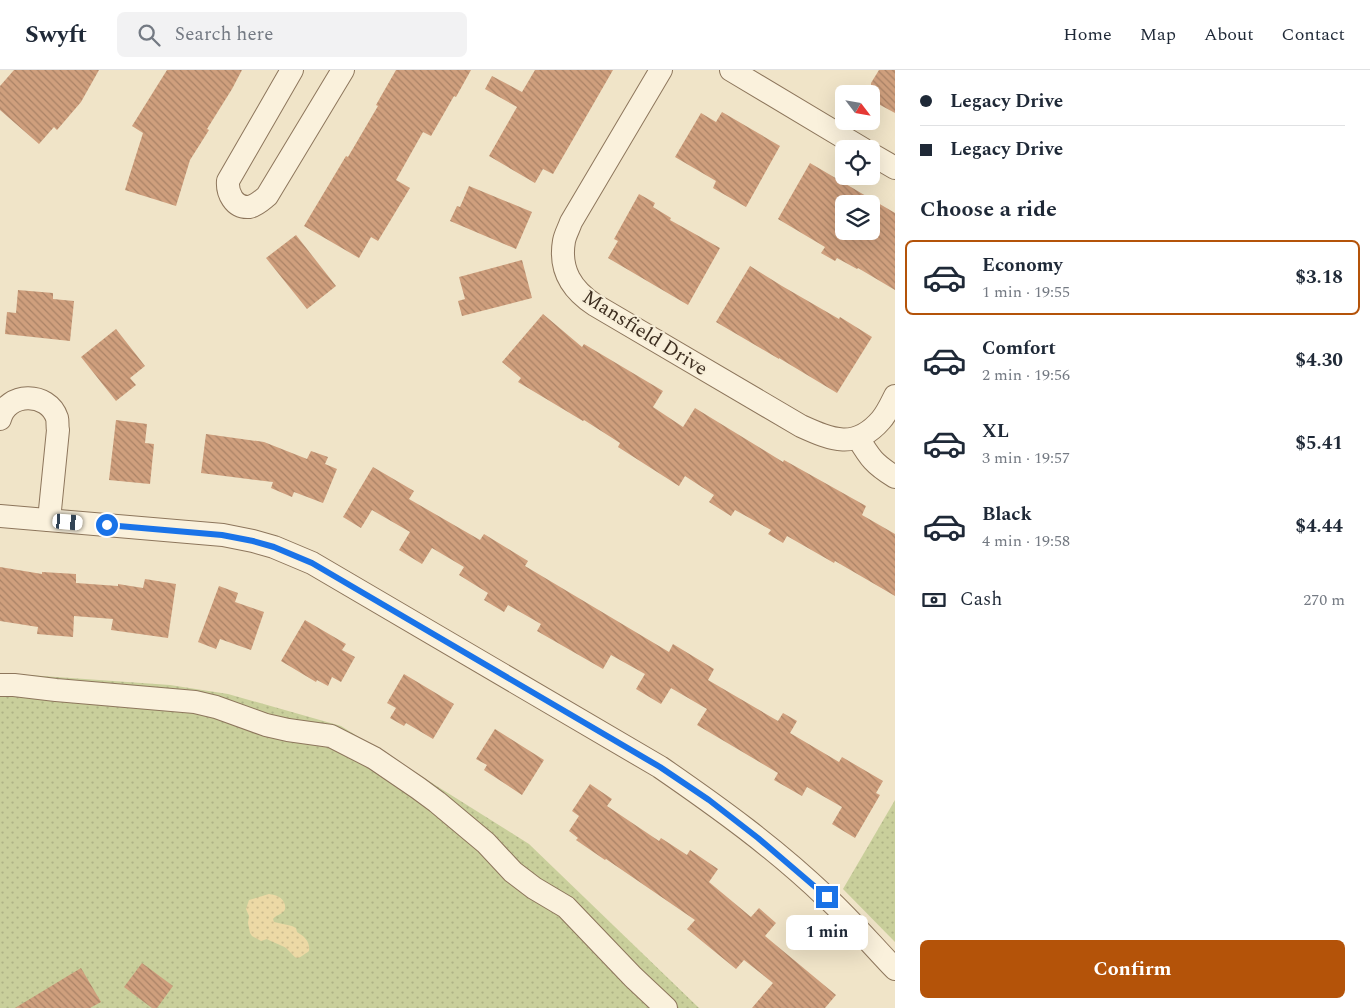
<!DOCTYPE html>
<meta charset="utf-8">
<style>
body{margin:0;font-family:Spectral,serif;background:#f2f2f3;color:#1f2937;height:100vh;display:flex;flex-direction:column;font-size:19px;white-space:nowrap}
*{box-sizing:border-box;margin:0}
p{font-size:16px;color:#747a83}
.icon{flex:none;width:28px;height:28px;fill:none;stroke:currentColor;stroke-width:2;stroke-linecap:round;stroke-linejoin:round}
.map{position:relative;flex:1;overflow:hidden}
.drawer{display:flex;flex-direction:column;background:#fff;width:475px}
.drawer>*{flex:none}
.hud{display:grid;align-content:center;height:110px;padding:0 25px;background:#fff}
.needle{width:32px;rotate:121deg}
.tools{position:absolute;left:835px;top:15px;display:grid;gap:10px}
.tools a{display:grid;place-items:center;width:45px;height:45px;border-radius:8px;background:#fff;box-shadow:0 5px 20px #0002;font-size:25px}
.end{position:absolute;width:22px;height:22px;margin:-11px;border:6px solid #1a73e8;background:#fff;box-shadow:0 0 0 2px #fff}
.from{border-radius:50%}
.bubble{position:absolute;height:35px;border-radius:8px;background:#fff;box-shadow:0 5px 20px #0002;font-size:16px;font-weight:700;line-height:35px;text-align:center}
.car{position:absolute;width:15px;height:30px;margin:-15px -8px;border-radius:6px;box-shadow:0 0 4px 1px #0007;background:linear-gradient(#fff 24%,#345 0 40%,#fff 0 76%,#345 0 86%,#fff 0)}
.hud b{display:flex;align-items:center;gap:18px;height:48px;font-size:19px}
.hud b+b{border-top:1px solid #e0e1e3}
.hud i{width:12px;height:12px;background:#1f2937}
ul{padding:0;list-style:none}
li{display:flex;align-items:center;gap:15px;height:75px;margin:0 10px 8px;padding:0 15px;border:2px solid transparent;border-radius:8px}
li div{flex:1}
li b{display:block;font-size:19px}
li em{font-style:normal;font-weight:700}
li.active{border-color:#b45309}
li>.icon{width:45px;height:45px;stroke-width:1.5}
h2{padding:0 25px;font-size:22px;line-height:60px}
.pay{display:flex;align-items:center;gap:12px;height:55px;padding:0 25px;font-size:19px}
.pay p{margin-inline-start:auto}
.action{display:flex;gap:10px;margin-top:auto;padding:10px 25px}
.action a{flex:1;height:58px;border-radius:8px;background:#b45309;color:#fff;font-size:20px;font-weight:700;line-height:58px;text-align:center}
header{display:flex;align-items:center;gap:30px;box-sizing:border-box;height:70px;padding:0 25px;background:#fff;border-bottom:1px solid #e0e1e3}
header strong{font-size:24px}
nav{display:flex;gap:28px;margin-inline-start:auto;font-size:18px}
.search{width:350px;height:45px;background:#f2f2f3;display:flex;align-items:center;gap:12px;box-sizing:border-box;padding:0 18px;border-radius:8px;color:#747a83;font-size:19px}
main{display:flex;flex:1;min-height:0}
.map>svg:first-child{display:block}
</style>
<header>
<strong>Swyft</strong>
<div class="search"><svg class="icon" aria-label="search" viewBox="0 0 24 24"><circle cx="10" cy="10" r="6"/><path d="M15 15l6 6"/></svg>Search here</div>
<nav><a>Home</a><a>Map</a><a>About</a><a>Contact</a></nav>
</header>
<main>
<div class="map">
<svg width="895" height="938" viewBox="0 0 895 938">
<defs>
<pattern id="green-dots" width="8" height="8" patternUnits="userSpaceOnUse" patternTransform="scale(1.25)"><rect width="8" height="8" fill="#c9cf9b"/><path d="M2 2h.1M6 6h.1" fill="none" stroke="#aeb285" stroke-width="1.8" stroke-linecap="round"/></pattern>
<pattern id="sand-dots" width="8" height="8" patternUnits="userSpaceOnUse" patternTransform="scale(1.25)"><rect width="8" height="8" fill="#ecd9a5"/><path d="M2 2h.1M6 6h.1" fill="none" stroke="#cbbb8e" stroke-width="1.8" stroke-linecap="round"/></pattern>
<pattern id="building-back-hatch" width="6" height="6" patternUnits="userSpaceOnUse" patternTransform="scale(1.25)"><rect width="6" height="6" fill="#cf9f7d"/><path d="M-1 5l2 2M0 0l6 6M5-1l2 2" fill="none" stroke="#a98266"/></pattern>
</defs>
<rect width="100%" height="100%" fill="#f0e4c8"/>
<g fill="url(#green-dots)">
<path d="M0,603L170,615L228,624L341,656L529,774L699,938H0Z"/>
<path d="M895,730V872L843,819Z"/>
</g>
<path fill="url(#sand-dots)" d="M269,824C276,825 283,827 285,835C285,837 286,840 283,842C280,845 276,845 273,849L274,852L292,856L296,858L297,862C305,867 310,871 309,881C294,892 298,889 286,878C283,876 270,871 267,869L261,871L252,866L250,863L248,853L249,846L246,839L249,830Z"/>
<g fill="url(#building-back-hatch)" fill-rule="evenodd">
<path d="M14,0H99L81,32L57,60L54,57L39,74L0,40V16Z"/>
<path d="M167,0H242L232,19L207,59L209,60L190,90L176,136L125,120L143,63L132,56Z"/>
<path d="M396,0H471L456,27L454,26L431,66L423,62L396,110L410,118L378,171L371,167L359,188L304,156L346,86L348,87L378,36L376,35Z"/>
<path d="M535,0H613L553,104L543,99L535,113L489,86L517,37L485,19L492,6L522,22Z"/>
<path d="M879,0H895V43L871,30V13Z"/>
<path d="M722,42L780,76L746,137L713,118L716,111L675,87L701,43L716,52Z"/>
<path d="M810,93L895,143V220L858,198L857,199L837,188L835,191L821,183L825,177L778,149ZM844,134H871V161H844Z"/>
<path d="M469,116L532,142L516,179L450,151L457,136L460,137Z"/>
<path d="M639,124L655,133L653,137L671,148L670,150L720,178L688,235L608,188L618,171L614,169Z"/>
<path d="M296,165L336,216L307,239L266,188Z"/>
<path d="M522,190L532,228L462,246L458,231L465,229L459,207Z"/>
<path d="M750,196L782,216L839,249L840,247L872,267L837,323L779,288V289L716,252Z"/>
<path d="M18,220L53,223V229L74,231L70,271L5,264L7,242L16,243Z"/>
<path d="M543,244L582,277L584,274L663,321L653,337L683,357L695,338L783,392L784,390L866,436L862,445L895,464V526L835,491L834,493L787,466L783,473L768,464L771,460L735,440L731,446L709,432L714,425L685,406L679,416L618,377L620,373L584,350L583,351L518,312L521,308L502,292Z"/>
<path d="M116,259L145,296L130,308L136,315L116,331L81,287Z"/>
<path d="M116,350L147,354L145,373L154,374L150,414L109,410Z"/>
<path d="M206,364L264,372L307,389L311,381L328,387L325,394L337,399L323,433L294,422L292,427L271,418L273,412L201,403Z"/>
<path d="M373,397L414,421L409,429L480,470L484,464L528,491L525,496L669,582L673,574L714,599L708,610L778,651L783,643L797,651L790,663L839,692L842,687L883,711L876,723L880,725L855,768L832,754L842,737L807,717L802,726L774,710L778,703L697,655L707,639L671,618L661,634L636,619L645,604L611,585L603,599L537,561L541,554L508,535L504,542L484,530L488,523L459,505L464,497L432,478L422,494L399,480L410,462L372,440L361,458L343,447Z"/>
<path d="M0,497L42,504V502L76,504V513L118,516V514L143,518L145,509L176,514L168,568L111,560L113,549L74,546L73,567L37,564L38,557L0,551Z"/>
<path d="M219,516L238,523L235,532L264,542L251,580L220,569L216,579L198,572Z"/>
<path d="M305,550L346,574L342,580L355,587L341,612L332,607L328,616L317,610L316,612L281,591Z"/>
<path d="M404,604L454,634L433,669L406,653L404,656L390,648L396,638L387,633Z"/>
<path d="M495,659L544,690L522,725L484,700L487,695L476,689Z"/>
<path d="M590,714L612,729L607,736L659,771L661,768L687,785L690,780L718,799L709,812L751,847L759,838L776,853L765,866L836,925L825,938H752L773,913L744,890L736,899L687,859L695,850L606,789L605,790L576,770L578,768L569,761L579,746L572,741Z"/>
<path d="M142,893L173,916L157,938H152L124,917Z"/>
<path d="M81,898L101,932L90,938H15Z"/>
</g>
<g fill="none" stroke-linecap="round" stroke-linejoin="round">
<g stroke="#8d765c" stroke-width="24">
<g id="minor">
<path d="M292,0L228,111C227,123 234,138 249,137C256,136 262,130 267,126L343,0"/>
<path d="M661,0L571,152C569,158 565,165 564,171C559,200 572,220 595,235L801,356C832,370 855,380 881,350C887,343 891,334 895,326"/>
<path d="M731,0L863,79"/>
<path d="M871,84L895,98"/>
<path d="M0,349C7,322 48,321 57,348C58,352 57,356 58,360L49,450"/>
<path d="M858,368C870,388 874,394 895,407"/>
<path d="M0,446L223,465L253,471L274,477L312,493L660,697C718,737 775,778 826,827C850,849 872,875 895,899"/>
<path d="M0,615H14L56,620L195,632L216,637L266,655L288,660L331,666L374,688L418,718L437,732L486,773L513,802L534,818L566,837L633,907L666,938"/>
</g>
</g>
<use href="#minor" stroke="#faf1dc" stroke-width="22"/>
</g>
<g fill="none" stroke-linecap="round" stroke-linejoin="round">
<path stroke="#1a73e8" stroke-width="6" d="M107,455L222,465L253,471L274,477L312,493L660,697L709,730L758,768L827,827"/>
</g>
<g text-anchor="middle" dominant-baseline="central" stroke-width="4.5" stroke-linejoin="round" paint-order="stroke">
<g font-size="20" fill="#3d2e20" stroke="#f7eed8">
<text transform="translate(645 263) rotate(32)">Mansfield Drive</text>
</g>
</g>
</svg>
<div class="tools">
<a><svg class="needle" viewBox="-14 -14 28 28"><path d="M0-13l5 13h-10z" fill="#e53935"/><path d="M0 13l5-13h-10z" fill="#747a83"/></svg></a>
<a><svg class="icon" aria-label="locate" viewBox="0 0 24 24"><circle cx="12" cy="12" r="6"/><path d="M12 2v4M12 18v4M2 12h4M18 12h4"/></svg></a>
<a><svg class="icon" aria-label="layers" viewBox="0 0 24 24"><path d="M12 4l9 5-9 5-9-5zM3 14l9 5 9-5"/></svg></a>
</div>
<i class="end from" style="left:107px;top:455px"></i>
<i class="end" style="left:827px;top:827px"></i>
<div class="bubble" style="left:786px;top:845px;width:82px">1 min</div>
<i class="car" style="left:68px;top:452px;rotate:95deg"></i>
</div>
<section class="drawer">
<div class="hud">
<b><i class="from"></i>Legacy Drive</b>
<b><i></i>Legacy Drive</b>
</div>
<h2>Choose a ride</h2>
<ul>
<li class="active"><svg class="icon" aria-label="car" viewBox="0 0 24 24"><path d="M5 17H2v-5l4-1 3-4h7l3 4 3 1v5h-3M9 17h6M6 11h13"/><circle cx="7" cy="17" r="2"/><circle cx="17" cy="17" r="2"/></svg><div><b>Economy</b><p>1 min · 19:55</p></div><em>$3.18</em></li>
<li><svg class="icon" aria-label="car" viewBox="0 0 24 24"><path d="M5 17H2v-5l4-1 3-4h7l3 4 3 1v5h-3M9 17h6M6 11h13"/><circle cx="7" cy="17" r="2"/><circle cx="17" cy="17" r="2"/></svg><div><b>Comfort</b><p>2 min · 19:56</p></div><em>$4.30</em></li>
<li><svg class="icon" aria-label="car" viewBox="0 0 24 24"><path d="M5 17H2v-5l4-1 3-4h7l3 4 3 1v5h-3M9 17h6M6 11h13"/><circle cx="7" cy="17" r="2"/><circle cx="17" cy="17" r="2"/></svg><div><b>XL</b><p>3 min · 19:57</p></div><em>$5.41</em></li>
<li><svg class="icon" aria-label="car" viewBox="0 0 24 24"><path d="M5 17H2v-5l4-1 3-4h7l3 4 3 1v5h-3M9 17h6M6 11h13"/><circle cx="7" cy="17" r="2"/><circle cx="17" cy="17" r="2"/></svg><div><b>Black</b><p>4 min · 19:58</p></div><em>$4.44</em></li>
</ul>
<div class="pay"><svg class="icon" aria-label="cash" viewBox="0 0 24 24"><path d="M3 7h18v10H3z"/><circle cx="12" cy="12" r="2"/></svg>Cash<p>270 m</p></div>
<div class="action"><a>Confirm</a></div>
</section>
</main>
